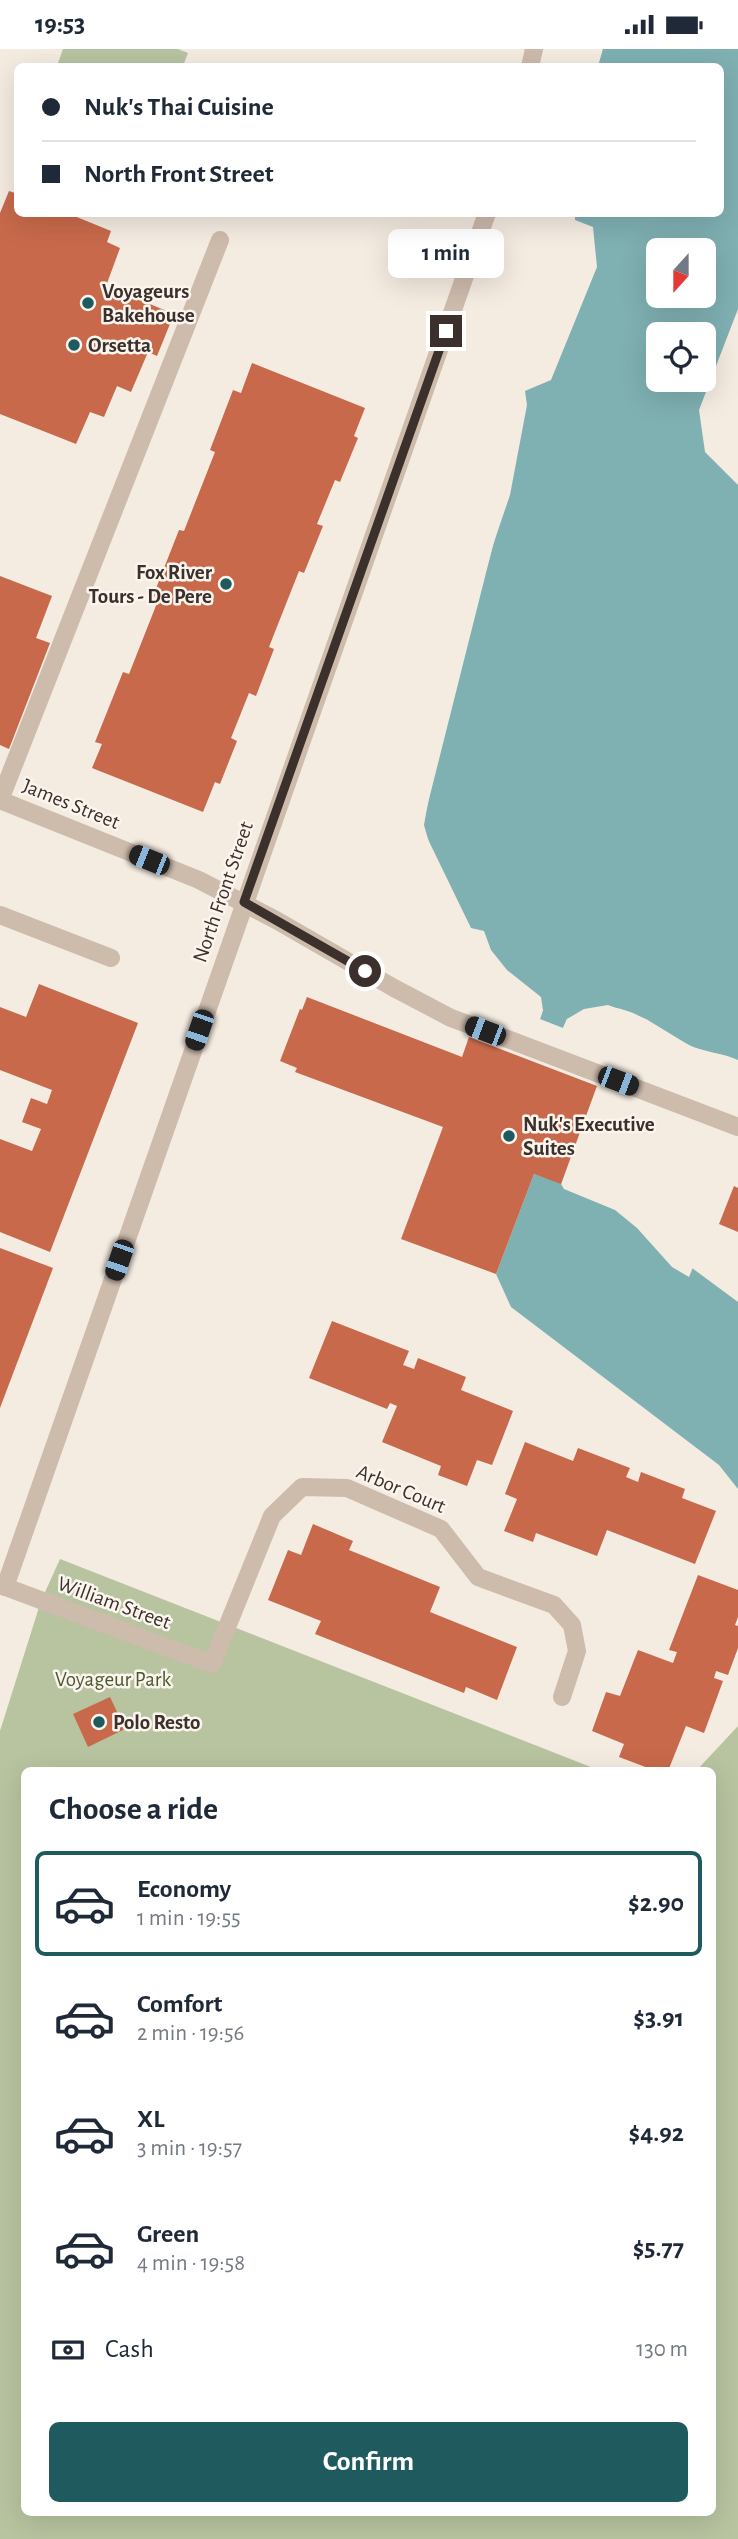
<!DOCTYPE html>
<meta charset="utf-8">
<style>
body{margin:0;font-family:"Alegreya Sans",sans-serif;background:#f2f2f3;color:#1f2937;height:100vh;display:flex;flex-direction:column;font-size:26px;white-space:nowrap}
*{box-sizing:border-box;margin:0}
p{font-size:23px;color:#747a83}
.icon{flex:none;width:38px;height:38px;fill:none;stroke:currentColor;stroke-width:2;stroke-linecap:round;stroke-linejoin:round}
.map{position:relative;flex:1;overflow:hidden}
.side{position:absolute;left:21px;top:1718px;width:695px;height:749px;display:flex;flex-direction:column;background:#fff;border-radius:10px;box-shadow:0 7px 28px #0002}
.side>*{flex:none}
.guide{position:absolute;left:14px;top:14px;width:710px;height:154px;border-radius:10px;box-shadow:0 7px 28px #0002;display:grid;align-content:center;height:154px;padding:0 28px;background:#fff}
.needle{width:46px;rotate:201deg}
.fabs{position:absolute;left:646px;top:189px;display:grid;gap:14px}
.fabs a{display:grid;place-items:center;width:70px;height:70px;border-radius:10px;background:#fff;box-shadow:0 7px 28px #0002;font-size:35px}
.end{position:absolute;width:32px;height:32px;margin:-16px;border:9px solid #3b302b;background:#fff;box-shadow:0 0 0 4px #fff}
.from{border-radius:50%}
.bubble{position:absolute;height:49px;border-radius:10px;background:#fff;box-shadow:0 7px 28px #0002;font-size:23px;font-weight:700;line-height:49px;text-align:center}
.car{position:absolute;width:21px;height:42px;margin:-21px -10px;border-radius:9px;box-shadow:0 0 5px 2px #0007;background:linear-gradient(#222 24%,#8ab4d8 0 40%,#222 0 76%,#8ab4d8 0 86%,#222 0)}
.guide b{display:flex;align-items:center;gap:24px;height:66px;font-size:26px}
.guide b+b{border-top:2px solid #e0e1e3}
.guide i{width:18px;height:18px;background:#1f2937}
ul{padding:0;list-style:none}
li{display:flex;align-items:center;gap:21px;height:105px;margin:0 14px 10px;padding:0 14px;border:4px solid transparent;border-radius:10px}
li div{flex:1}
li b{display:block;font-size:26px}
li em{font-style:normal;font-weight:700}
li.on{border-color:#1f5a5e}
li>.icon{width:63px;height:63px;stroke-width:1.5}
h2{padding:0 28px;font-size:32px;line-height:84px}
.pay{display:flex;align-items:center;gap:18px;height:77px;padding:0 28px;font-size:26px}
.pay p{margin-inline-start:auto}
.button{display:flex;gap:14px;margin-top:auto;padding:14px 28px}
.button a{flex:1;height:80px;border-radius:10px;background:#1f5a5e;color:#fff;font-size:28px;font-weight:700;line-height:80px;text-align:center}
.status{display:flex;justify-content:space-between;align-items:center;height:49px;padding:0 35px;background:#fff;direction:ltr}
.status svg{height:19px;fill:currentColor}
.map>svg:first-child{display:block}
</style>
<div class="status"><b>19:53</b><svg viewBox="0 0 49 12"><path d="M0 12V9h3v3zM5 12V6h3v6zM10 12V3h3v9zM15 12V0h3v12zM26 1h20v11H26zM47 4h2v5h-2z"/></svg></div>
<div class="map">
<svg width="738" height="2490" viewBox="0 0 738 2490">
<rect width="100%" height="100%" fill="#f4ebe1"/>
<g fill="#b8c4a0">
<path d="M63,0H178L188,4L183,17H57Z"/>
<path d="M60,1510L601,1722H24V2464H712V1722H696L738,1677V2490H0V1682L41,1552Z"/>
</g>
<g fill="#7fb0b2" fill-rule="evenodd">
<path d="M603,0H738V260L699,361L705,403L738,436V1011C723,1004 706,1004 691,997C661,984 638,957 603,958C592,959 578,966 567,970L563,979L540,970L543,961L528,939L509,927L471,885L430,797L424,776L439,692L507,446L524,361L525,342L551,331L597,218L593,178L575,171V165L721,164V18L598,17ZM658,201H704V247H658ZM658,285H704V331H658Z"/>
<path d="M568,1116L583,1132L632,1160L673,1212L692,1219L738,1253V1440L719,1416L511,1258L496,1225L534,1125L561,1134Z"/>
</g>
<g fill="#f4ebe1">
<path d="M522,340L525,342L527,356L510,446L493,496L422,778L471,879L484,882L491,901L507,921L541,948L543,961L540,970L536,971L539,963L525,941L507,930L484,910L468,887L427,798L421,776L431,710L445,643L468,554L504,446L521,361Z"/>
<path d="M608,956L646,970L692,998L729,1008L738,1012V1015L724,1009L691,1001L649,975L628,965L602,961L569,975L566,980L563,979L567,970L584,960Z"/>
<path d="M569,1113L585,1129L634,1157L656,1181L675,1209L694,1216L689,1228L672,1218L637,1179L615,1161L564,1140L561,1135Z"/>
</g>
<g fill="#c8694b">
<path d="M9,142L18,145V164H67L111,182L107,193L120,199L106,237L174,265L157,307L148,303L131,343L117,337L104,368L90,363L76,395L0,365V164Z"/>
<path d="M252,314L365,359L354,387L358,389L340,433L335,431L317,475L323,477L304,524L299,522L269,598L274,600L256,647L249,644L231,689L237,692L220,735L215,733L203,763L92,719L102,695L95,693L123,623L129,625L159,549L153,547L179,481L184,482L215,403L210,401L233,341L241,344Z"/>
<path d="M0,527L52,547L36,589L50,594L9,700L0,696Z"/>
<path d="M39,935L138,974L50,1203L0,1183V1090L32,1102L41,1080L22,1073L31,1049L47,1055L52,1041L0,1021V958L26,968Z"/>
<path d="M307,948L462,1008L469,988L597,1037L561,1135L534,1125L496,1225L401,1190L443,1078L295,1023L297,1019L280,1012L300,960L302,961Z"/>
<path d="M734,1137L738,1139V1183L719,1175Z"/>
<path d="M0,1199L53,1219L0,1359Z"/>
<path d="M332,1272L409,1302L403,1316L414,1320L418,1309L466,1328L461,1341L513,1362L492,1416L477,1411L467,1437L438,1426L441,1417L382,1393L397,1357L390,1354L387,1360L309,1329Z"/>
<path d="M525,1393L573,1412L578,1399L630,1419L626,1428L638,1433L641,1423L685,1440L682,1449L716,1462L695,1515L607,1481L597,1507L536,1484L533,1493L504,1482L517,1450L505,1445Z"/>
<path d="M313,1475L353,1492L349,1501L440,1538L430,1563L517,1598L497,1651L466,1638L464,1644L315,1585L321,1572L268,1551L288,1501L301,1506Z"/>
<path d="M698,1526L738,1541V1568L735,1576L738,1577V1599L728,1626L716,1622L714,1629L723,1632L704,1684L686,1677L668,1722H656L619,1708L624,1695L592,1682L606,1643L620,1647L638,1601L673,1614L677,1603L669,1601Z"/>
<path d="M110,1648L125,1680L88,1698L73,1665Z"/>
</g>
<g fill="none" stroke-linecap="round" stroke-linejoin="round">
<g stroke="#cdbbac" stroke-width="18">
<path d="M0,751L220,191"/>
<path d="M0,866L111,909"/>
<path d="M500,987L738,1078"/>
</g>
<g stroke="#cdbbac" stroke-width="18">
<path d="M530,18L534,0"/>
<path d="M0,751L199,831L276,871L394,939L451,969L500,987"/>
<path d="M0,1536L212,1615L272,1467L302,1438L347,1439L441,1480L478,1528L554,1556L572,1576L577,1602L562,1648"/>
<path d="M5,1538L487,164"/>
</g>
</g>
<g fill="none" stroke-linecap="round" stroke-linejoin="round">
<path stroke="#3b302b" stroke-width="9" d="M365,922L244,853L446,282"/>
</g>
<g fill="#1f5a5e" stroke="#fbf5ee" stroke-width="2.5">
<circle cx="88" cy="254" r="7"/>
<circle cx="74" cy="296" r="7"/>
<circle cx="226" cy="535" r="7"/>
<circle cx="509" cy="1087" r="7"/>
<circle cx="99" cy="1673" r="7"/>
</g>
<g text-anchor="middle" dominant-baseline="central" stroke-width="5" stroke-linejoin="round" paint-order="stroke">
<g font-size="21" font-weight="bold" fill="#3b302b" stroke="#fbf5ee" text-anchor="start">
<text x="102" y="242">Voyageurs<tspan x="102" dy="24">Bakehouse</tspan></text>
<text x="88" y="296">Orsetta</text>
<text x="212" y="523" text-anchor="end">Fox River<tspan x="212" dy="24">Tours - De Pere</tspan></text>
<text x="523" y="1075">Nuk's Executive<tspan x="523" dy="24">Suites</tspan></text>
<text x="113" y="1673">Polo Resto</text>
</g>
<g font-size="21" fill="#3b302b" stroke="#fbf5ee">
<text transform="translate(71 755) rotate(22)">James Street</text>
<text transform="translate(223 843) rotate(-71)">North Front Street</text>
<text transform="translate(401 1440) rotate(23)">Arbor Court</text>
<text transform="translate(114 1554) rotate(20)">William Street</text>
</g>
<g font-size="21" fill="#4a5a2e" stroke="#fbf5ee">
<text x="113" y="1630">Voyageur Park</text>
</g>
</g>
</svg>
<div class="fabs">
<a><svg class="needle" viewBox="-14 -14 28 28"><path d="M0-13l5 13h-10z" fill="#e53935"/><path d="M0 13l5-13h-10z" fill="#747a83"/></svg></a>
<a><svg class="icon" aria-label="locate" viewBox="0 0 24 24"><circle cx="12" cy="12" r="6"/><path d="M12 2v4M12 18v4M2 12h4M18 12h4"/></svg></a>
</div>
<i class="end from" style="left:365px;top:922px"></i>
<i class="end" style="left:446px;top:282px"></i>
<div class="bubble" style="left:388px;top:180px;width:116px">1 min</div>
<i class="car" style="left:149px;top:811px;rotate:292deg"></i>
<i class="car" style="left:199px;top:981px;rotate:199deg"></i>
<i class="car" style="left:485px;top:982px;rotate:291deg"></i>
<i class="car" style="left:618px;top:1032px;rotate:111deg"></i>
<i class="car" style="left:119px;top:1211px;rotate:199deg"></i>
<div class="guide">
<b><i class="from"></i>Nuk's Thai Cuisine</b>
<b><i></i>North Front Street</b>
</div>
<section class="side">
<h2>Choose a ride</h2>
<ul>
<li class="on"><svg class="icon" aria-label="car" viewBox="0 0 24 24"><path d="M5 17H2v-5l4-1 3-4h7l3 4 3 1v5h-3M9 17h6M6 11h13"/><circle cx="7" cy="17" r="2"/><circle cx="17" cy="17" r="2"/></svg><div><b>Economy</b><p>1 min · 19:55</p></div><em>$2.90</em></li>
<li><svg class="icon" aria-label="car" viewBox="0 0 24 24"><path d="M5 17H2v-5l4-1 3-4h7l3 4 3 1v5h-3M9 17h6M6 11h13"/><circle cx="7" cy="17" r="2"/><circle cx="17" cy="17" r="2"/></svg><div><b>Comfort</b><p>2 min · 19:56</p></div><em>$3.91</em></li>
<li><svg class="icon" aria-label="car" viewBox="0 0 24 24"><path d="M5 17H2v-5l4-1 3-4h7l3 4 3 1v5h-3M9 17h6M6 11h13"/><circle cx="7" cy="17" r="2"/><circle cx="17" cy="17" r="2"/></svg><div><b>XL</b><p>3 min · 19:57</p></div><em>$4.92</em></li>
<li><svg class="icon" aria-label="car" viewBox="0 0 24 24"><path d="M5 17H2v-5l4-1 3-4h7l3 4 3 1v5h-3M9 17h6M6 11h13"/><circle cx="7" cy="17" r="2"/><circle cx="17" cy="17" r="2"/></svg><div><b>Green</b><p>4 min · 19:58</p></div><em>$5.77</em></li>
</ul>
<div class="pay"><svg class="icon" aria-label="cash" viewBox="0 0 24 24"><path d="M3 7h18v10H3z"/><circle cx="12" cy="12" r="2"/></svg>Cash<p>130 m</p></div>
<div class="button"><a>Confirm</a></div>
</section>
</div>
